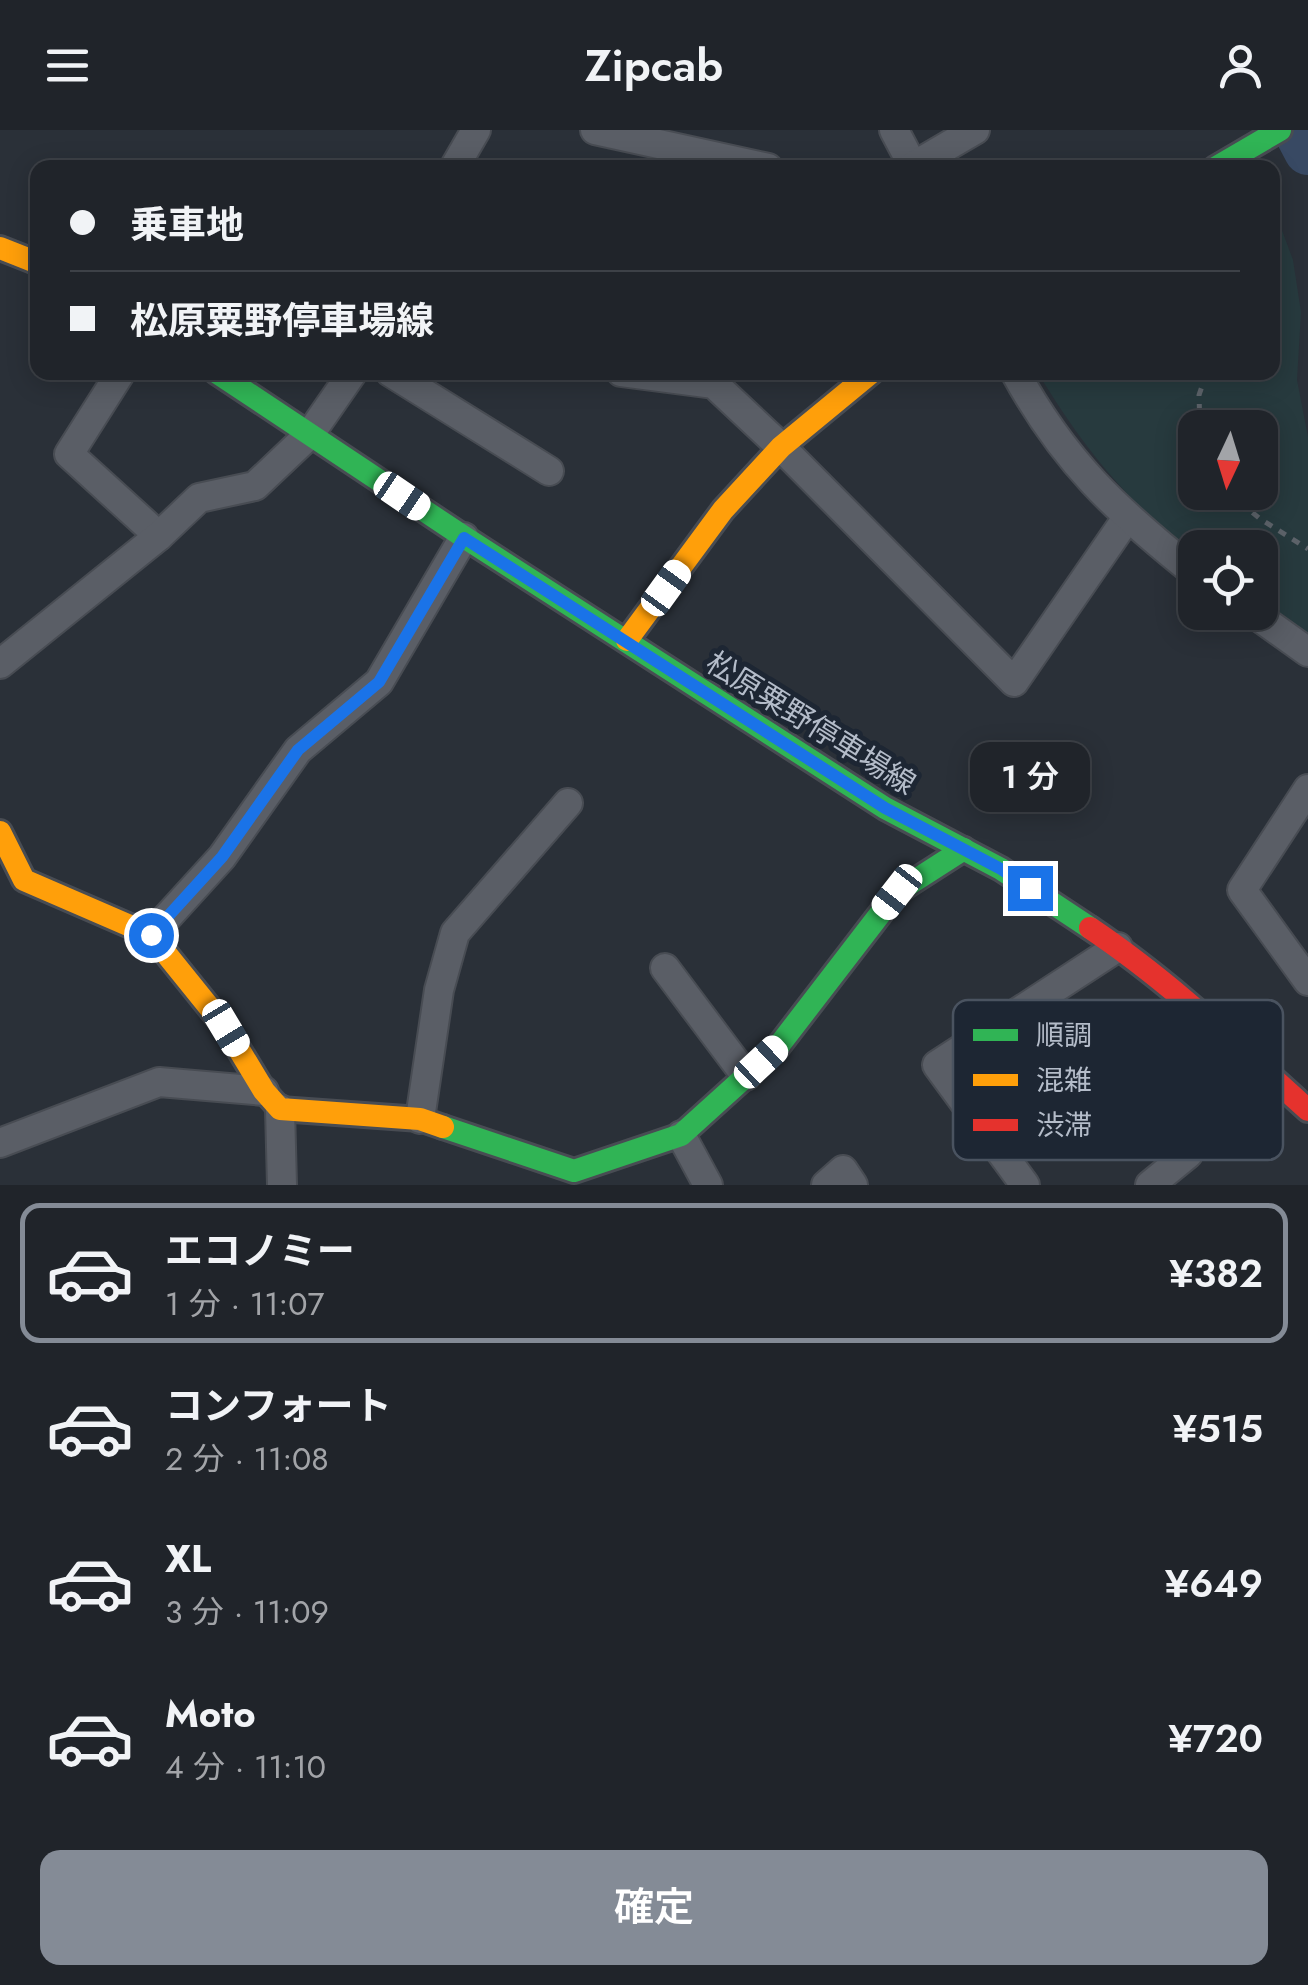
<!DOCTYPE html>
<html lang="ja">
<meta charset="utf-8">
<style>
body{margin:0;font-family:Jost,"Noto Sans JP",sans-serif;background:#282c32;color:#f1f3f6;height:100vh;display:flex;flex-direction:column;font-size:38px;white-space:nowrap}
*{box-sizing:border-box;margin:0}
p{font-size:32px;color:#a2a4a8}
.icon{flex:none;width:55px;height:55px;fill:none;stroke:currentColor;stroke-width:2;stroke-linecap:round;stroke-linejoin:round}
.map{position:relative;height:1055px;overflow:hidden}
.side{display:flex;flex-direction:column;background:#20242a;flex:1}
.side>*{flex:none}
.banner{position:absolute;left:30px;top:30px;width:1250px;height:220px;border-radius:20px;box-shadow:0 5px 25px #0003,0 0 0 2px #3d4147;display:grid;align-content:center;height:220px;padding:0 40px;background:#20242a}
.needle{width:65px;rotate:184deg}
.controls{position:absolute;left:1178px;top:280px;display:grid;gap:20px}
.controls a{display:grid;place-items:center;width:100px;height:100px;border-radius:20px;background:#20242a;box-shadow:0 5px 25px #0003,0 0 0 2px #3d4147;font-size:50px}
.end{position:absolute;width:45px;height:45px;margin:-22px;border:12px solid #1a73e8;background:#fff;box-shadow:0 0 0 5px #fff}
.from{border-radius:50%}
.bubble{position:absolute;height:70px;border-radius:20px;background:#20242a;box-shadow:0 5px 25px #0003,0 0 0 2px #3d4147;font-size:32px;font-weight:600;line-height:70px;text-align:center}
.car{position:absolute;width:30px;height:60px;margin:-30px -15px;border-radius:12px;box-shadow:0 0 8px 2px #0007;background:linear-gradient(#fff 24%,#345 0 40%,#fff 0 76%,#345 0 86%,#fff 0)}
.banner b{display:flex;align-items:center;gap:35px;height:95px;font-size:38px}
.banner b+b{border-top:2px solid #3d4147}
.banner i{width:25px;height:25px;background:#f1f3f6}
ul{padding:18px 0 0;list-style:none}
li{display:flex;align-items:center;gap:30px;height:140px;margin:0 20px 15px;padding:0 20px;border:5px solid transparent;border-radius:20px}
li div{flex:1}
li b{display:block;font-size:38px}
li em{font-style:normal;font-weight:600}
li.current{border-color:#848b96}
li>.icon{width:90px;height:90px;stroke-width:1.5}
.action{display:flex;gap:20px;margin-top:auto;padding:20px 40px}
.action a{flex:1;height:115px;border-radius:20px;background:#848b96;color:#fff;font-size:40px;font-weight:600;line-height:115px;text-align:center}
header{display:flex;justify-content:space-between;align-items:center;height:130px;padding:0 40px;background:#20242a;font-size:45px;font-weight:600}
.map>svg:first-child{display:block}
</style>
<header><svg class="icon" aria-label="menu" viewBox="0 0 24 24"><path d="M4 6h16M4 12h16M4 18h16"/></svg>Zipcab<svg class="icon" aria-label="person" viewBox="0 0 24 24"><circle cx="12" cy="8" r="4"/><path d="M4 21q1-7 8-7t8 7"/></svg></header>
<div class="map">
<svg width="1308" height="1055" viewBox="0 0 1308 1055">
<rect width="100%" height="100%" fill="#2a3038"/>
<path fill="#273a3e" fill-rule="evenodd" d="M1273,76L1293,130L1301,182L1297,250L1308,307V504L1260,473V418H1195V426C1125,369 1084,319 1038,243L1272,242ZM1195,298H1260V362H1195Z"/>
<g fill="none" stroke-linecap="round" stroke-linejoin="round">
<path stroke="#384963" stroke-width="48" d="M1297,0L1308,21"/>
<g stroke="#484c53" stroke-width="32">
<g id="street">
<path d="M595,0L768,38"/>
<path d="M894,0L914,38"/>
<path d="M454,38L476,0"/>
<path d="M910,38L975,0"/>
<path d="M121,242L69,324L159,406"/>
<path d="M390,242L549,341"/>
<path d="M621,242L714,254L781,317L1014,552L1127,388"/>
<path d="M1015,242C1064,332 1116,380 1195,443"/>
<path d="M1252,482L1308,522"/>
<path d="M0,534L159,406L199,368L255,356L310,304L353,242"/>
<path d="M1308,659L1242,760L1308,851"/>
<path d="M151,805L222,727L298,620L379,552L464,407"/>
<path d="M665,838L746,946"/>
<path d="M280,979L282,1055"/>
<path d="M420,989L439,860L455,803L568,673"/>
<path d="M681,1005L708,1055"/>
<path d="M0,1013L159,952L264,961"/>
<path d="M826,1055L843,1040L853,1055"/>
<path d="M1025,1055L937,935L1118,817"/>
<path d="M1150,1055L1188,1024L1152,978L1224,904"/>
</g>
</g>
<g stroke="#484c53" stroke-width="28">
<g id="fast">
<path d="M1215,38L1280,0"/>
<path d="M216,242L464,407L885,678L1001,739L1090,798"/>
<path d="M443,997L574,1041L681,1005L777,918L897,762L964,719"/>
</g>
</g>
<g stroke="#484c53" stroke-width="28">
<g id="slow">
<path d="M0,118L38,133"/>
<path d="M627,510L723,380L781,317L872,242"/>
<path d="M0,702L24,750L151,805L226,898L264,961L280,979L420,989L443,997"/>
</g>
</g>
<g stroke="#484c53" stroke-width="28">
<path id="jam" d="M1090,798C1169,851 1238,917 1308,980"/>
</g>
<g stroke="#5d636a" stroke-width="5" stroke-dasharray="8 8" stroke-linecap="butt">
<path d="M1200,298L1199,265L1207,242"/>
<path d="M1228,362L1259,388L1308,419"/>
</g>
<use href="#street" stroke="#5a5e66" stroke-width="28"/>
<use href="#fast" stroke="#30b455" stroke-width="22"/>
<use href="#slow" stroke="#ff9f0a" stroke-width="22"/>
<use href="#jam" stroke="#e5322d" stroke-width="22"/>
</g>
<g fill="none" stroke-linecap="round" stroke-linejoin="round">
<path stroke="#1a73e8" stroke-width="12" d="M151,805L222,727L298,620L379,552L464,408L885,678L1001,739L1030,758"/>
</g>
<g text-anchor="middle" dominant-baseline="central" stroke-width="10" stroke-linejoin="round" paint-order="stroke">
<g font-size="30" fill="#b4bcc9" stroke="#1d2633">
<text transform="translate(811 593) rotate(32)">松原粟野停車場線</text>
</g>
</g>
<rect x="953" y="870" width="330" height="160" rx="15" fill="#1d2633" stroke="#4a5360" stroke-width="2.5"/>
<rect x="973" y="899" width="45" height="12" fill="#30b455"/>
<rect x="973" y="944" width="45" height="12" fill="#ff9f0a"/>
<rect x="973" y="989" width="45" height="12" fill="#e5322d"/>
<g font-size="28" fill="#b4bcc9">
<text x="1036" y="915">順調</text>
<text x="1036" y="960">混雑</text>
<text x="1036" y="1005">渋滞</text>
</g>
</svg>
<div class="controls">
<a><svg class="needle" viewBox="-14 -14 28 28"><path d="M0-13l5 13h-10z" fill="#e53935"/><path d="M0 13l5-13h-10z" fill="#a2a4a8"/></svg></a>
<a><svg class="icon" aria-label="locate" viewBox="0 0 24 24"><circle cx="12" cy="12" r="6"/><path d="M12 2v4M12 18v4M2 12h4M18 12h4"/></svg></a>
</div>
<i class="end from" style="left:151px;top:805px"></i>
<i class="end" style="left:1030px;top:758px"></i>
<div class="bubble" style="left:970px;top:612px;width:120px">1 分</div>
<i class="car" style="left:402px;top:366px;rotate:124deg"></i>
<i class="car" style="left:666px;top:458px;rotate:36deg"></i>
<i class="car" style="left:897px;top:762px;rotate:218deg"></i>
<i class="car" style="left:226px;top:898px;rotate:149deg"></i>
<i class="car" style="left:761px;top:932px;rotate:47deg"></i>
<div class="banner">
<b><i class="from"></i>乗車地</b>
<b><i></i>松原粟野停車場線</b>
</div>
</div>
<section class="side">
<ul>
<li class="current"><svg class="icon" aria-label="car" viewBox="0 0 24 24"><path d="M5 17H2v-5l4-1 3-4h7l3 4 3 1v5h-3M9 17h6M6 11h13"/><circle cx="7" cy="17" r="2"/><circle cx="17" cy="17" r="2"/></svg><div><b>エコノミー</b><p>1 分 · 11:07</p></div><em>¥382</em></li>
<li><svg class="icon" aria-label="car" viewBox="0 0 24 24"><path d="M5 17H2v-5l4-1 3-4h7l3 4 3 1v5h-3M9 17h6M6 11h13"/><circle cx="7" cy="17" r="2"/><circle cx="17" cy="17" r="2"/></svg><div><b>コンフォート</b><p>2 分 · 11:08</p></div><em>¥515</em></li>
<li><svg class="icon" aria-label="car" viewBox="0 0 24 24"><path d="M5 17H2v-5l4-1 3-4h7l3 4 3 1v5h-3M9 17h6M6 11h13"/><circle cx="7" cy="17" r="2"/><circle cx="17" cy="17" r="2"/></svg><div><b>XL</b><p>3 分 · 11:09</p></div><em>¥649</em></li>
<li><svg class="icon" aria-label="car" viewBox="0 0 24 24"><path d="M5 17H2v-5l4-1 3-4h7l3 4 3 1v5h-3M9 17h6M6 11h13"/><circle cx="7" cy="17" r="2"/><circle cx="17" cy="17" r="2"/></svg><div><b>Moto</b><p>4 分 · 11:10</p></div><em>¥720</em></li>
</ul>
<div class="action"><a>確定</a></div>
</section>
